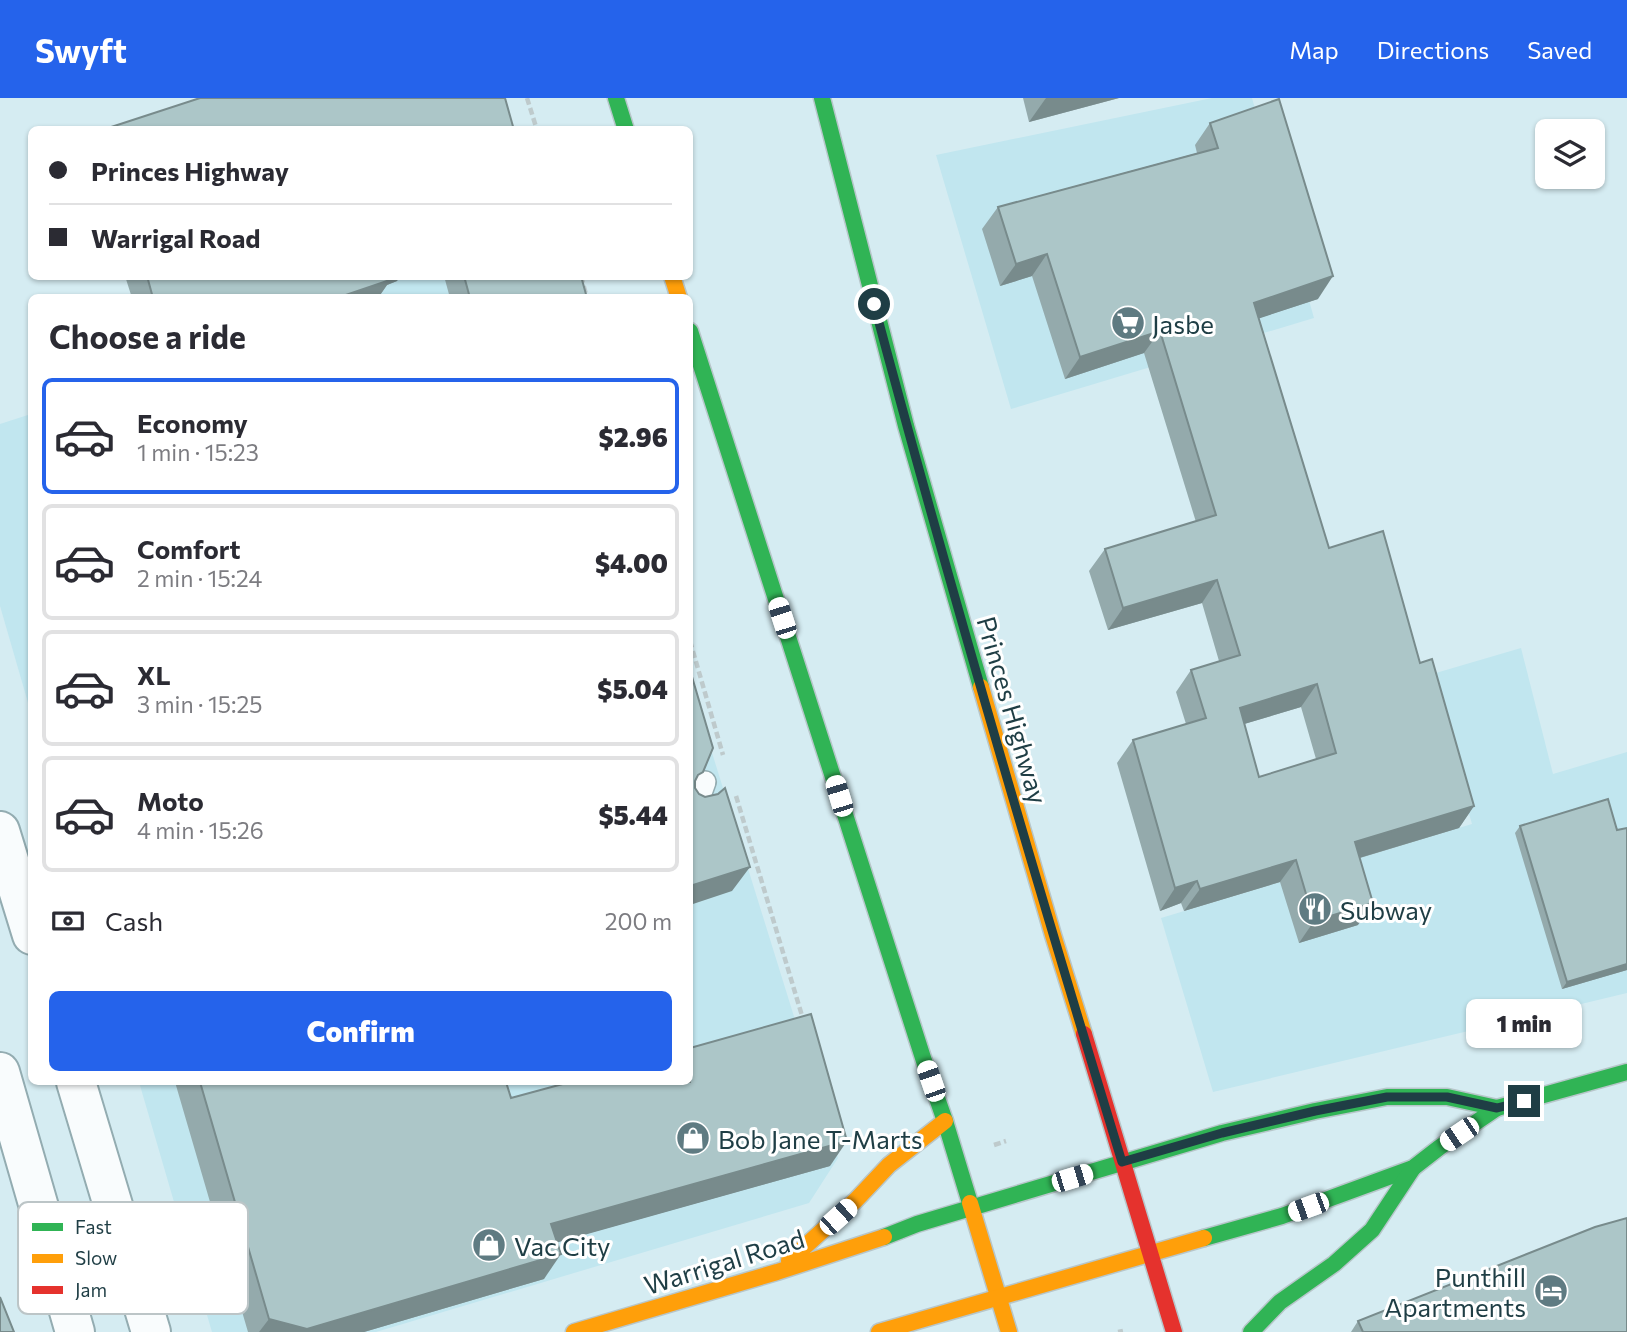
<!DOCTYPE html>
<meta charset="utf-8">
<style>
body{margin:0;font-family:Commissioner,sans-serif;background:#f2f2f3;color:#2b2b33;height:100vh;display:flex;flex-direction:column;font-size:26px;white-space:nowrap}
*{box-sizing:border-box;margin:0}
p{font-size:23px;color:#7c7c81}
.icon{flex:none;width:38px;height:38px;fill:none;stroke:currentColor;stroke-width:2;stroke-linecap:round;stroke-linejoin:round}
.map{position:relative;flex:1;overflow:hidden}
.drawer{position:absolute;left:28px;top:196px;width:665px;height:791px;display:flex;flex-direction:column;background:#fff;border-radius:10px;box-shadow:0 2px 5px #0004}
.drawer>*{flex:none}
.guide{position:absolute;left:28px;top:28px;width:665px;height:154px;border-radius:10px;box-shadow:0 2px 5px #0004;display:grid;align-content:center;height:154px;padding:0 21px;background:#fff}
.fabs{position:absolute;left:1535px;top:21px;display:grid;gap:14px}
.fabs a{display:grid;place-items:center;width:70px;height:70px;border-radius:10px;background:#fff;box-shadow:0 2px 5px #0004;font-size:35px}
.end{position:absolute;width:32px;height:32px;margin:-16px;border:9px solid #1f3e45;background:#fff;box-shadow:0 0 0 4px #fff}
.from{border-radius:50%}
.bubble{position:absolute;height:49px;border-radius:10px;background:#fff;box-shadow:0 2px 5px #0004;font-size:23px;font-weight:800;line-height:49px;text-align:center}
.car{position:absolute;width:21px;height:42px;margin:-21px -10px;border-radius:9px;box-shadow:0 0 5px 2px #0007;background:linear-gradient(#fff 24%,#345 0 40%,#fff 0 76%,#345 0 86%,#fff 0)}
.guide b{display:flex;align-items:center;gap:24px;height:66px;font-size:26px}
.guide b+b{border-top:2px solid #e1e1e2}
.guide i{width:18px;height:18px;background:#2b2b33}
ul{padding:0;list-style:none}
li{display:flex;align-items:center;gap:21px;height:116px;margin:0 14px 10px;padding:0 7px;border:4px solid #e1e1e2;border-radius:10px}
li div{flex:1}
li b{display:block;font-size:26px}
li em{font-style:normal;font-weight:800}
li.active{border-color:#2563eb}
li>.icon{width:63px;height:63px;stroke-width:1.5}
h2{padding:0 21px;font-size:32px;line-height:84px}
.pay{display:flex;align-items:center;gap:18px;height:77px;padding:0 21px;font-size:26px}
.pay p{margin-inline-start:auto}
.action{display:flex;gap:14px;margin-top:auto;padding:14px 21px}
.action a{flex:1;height:80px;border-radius:10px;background:#2563eb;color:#fff;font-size:28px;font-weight:800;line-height:80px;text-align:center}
header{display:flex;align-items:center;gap:42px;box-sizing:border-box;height:98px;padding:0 35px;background:#2563eb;color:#fff}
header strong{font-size:33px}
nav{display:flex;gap:38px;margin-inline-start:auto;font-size:24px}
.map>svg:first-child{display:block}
</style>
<header>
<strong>Swyft</strong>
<nav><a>Map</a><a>Directions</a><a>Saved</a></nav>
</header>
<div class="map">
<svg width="1627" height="1234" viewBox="0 0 1627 1234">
<rect width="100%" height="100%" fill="#d5ecf2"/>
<g fill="#c1e6ef">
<path d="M1212,0H1252L1314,220L1011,311L936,57Z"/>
<path d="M237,179H566L572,199H243Z"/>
<path d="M31,316H32L31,615L0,508V326Z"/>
<path d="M1521,550L1553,676L1627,654V895L1213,994L1161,820L1472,726L1429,577Z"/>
<path d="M690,584L838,1060L809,1105L376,1234H212L139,984H690Z"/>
</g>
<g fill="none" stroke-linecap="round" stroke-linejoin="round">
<g stroke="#93acb1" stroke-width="24">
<path id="lane" d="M690,711L696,709L705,684"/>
</g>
<g stroke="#93acb1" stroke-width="42">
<g id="street">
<path d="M0,733L32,837"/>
<path d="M0,974L75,1234"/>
<path d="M76,984L151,1234"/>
</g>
</g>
<g stroke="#b7c6ca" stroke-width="19">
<g id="fast">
<path d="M616,0L626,32"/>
<path d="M822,0L906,328L981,589"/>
<path d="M690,233L924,963L945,1023L970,1105"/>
<path d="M884,1139L917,1126L1222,1035L1315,1013L1387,999H1447L1497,1010"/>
<path d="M1204,1140L1282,1118L1413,1070L1440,1049L1497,1010L1627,974"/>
<path d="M1251,1234L1280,1204L1334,1166L1372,1132L1413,1070"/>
</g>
</g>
<g stroke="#b7c6ca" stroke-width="19">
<g id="slow">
<path d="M672,178L679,200"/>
<path d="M981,589L1053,837L1084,936"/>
<path d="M970,1105L1009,1234"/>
<path d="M789,1163L856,1102L889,1067L945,1023"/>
<path d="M574,1234L777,1174L884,1139"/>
<path d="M879,1234L1204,1140"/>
</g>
</g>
<g stroke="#b7c6ca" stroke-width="19">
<path id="jam" d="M1084,936L1174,1234"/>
</g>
<g stroke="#becacc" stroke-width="4.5" stroke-dasharray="7 3.5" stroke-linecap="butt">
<path d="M527,0L537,32"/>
<path d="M581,178L587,200"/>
<path d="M690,543L723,657"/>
<path d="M736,698L803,921"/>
<path d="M994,1047L1006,1043"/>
<path d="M1118,1234L1123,1233"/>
</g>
<use href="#lane" stroke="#f9fcfd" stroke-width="21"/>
<use href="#street" stroke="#f9fcfd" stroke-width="38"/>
<use href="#fast" stroke="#30b455" stroke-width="16"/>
<use href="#slow" stroke="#ff9f0a" stroke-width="16"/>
<use href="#jam" stroke="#e5322d" stroke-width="16"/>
</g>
<g fill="#94aaac" fill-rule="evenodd">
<path d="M1023,0H1119L1029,24Z"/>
<path d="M1210,25L1318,201L1259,220L1329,450L1420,565L1474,708L1459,730L1360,760L1358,827L1299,845L1280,784L1184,813L1181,805L1160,813L1117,665L1133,642L1186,626L1176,594L1191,572L1219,563L1202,505L1108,532L1089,473L1105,451L1196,424L1144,255L1065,281L1032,178L1000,188L982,131L998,109L1197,55L1195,47ZM1301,609L1316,661L1259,679L1244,626Z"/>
<path d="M125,178H400L397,183L387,187L378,200H132Z"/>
<path d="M444,178H581L587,200H450Z"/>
<path d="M1520,728L1617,732L1627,730V872L1562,891L1515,735Z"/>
<path d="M175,984H506L511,1000L830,1068L557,1144L544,1181L364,1234H248Z"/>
<path d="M1358,1223L1627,1234H1351Z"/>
</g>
<g fill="#788b8c">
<path d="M1046,0H1119L1029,24Z"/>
<path d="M1047,156L1032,178L1000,188L1016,166Z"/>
<path d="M382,178H400L397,183L387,187L378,200H337Z"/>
<path d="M1333,178L1318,201L1239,227L1254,205Z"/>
<path d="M1160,233L1144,255L1065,281L1080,259Z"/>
<path d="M1217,482L1202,505L1108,532L1123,510Z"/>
<path d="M1317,586L1301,609L1224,632L1240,610Z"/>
<path d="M1474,708L1459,730L1339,766L1355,744Z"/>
<path d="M1296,762L1280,784L1184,813L1200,791Z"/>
<path d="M750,769L732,793L690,807V788Z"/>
<path d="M1197,783L1181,805L1160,813L1175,790Z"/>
<path d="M1373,805L1358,827L1299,845L1314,823Z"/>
<path d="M1627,866V872L1562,891L1567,884Z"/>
<path d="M847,1043L830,1068L534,1151L551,1126Z"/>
<path d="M561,1156L544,1181L364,1234H259L269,1221Z"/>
</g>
<g fill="#acc6c8" stroke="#788b8c" stroke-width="2" fill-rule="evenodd">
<path d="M200,0H505L514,32H102Z"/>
<path d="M1279,1L1333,178L1254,205L1329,450L1383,433L1420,565L1432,561L1474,708L1355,744L1373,805L1314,823L1296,762L1200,791L1197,783L1175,790L1133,642L1206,620L1191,572L1240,557L1217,482L1123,510L1105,451L1216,417L1160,233L1080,259L1047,156L1016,166L998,109L1218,50L1210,25ZM1317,586L1336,655L1259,679L1240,610Z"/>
<path d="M147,178H389L390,182L337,200H153Z"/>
<path d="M464,178H581L587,200H470Z"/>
<path d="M690,572L713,650L703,674L698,677L695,683V690L699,696L705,699L718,696L725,690L750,769L690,788Z"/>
<path d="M1608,701L1617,732L1627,730V866L1567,884L1520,728Z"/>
<path d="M811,916L847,1043L551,1126L561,1156L307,1231L269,1221L200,984H506L511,1000L570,984H690V950Z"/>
<path d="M1627,1120V1234H1363L1358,1223L1595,1129Z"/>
<path d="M0,1199L14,1234H0Z"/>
</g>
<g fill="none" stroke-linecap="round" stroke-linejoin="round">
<path stroke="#1f3e45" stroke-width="9" d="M874,206C951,494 1035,780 1122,1064L1222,1035L1315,1013L1387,999H1447L1497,1010L1524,1003"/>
</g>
<defs>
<g id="supermarket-disc" transform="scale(1.75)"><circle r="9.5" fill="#5f7b82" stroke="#fff"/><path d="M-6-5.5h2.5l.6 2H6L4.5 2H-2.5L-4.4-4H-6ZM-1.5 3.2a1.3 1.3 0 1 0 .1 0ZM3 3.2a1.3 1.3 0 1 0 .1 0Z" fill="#fff"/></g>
<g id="restaurant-disc" transform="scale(1.75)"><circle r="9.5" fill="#5f7b82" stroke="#fff"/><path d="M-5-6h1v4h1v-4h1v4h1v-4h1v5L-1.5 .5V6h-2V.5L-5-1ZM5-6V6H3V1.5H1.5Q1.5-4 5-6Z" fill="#fff"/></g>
<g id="shop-disc" transform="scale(1.75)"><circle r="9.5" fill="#5f7b82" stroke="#fff"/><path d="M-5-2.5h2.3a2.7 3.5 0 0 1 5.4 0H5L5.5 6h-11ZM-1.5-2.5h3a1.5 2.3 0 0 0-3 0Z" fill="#fff"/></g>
<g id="hotel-disc" transform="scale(1.75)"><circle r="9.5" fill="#5f7b82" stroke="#fff"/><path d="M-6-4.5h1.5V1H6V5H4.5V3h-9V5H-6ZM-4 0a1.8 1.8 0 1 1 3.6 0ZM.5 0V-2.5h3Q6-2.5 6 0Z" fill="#fff"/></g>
</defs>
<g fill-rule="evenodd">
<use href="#supermarket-disc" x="1128" y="225"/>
<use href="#restaurant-disc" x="1315" y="811"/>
<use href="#shop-disc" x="693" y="1040"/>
<use href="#shop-disc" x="489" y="1147"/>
<use href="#hotel-disc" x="1551" y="1193"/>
</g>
<g text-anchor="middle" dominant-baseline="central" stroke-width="6" stroke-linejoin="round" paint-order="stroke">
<g font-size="26" fill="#1f3e45" stroke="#fff" text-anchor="start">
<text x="1152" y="225">Jasbe</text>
<text x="1340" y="811">Subway</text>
<text x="718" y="1040">Bob Jane T-Marts</text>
<text x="514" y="1147">Vac City</text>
<text x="1526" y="1178" text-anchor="end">Punthill<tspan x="1526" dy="30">Apartments</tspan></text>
</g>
<g font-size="26" fill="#1f3e45" stroke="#fff">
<text transform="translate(1013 612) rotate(74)">Princes Highway</text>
<text transform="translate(724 1163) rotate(-17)">Warrigal Road</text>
</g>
</g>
<rect x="18" y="1104" width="230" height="112" rx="10" fill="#fff" stroke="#bcc5c7" stroke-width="2"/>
<rect x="32" y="1125" width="31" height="8" fill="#30b455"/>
<rect x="32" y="1156" width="31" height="9" fill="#ff9f0a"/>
<rect x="32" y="1188" width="31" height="8" fill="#e5322d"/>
<g font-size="19" fill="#1f3e45">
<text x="75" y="1136">Fast</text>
<text x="75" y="1167">Slow</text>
<text x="75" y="1199">Jam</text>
</g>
</svg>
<div class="fabs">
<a><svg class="icon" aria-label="layers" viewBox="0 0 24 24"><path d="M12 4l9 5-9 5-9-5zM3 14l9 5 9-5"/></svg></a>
</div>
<i class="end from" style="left:874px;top:206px"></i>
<i class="end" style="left:1524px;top:1003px"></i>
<div class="bubble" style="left:1466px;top:901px;width:116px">1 min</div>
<i class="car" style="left:782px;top:520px;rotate:342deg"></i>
<i class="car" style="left:839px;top:698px;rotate:343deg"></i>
<i class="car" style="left:931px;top:983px;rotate:341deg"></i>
<i class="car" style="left:1459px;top:1036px;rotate:236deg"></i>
<i class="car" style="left:1072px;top:1080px;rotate:73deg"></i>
<i class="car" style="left:1308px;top:1109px;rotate:250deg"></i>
<i class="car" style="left:838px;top:1119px;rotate:48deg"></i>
<div class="guide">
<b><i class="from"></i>Princes Highway</b>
<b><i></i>Warrigal Road</b>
</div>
<section class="drawer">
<h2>Choose a ride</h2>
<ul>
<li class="active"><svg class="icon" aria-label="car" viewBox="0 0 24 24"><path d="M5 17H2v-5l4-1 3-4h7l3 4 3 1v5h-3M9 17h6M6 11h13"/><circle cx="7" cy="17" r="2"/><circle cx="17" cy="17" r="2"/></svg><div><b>Economy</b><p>1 min · 15:23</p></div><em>$2.96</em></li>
<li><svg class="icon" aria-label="car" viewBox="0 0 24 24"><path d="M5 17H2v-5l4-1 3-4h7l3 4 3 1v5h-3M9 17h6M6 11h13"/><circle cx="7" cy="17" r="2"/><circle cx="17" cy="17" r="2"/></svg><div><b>Comfort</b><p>2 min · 15:24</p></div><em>$4.00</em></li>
<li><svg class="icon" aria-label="car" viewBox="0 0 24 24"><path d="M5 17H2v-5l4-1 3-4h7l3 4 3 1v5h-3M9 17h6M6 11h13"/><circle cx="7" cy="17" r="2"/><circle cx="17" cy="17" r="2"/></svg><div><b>XL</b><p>3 min · 15:25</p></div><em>$5.04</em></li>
<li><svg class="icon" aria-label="car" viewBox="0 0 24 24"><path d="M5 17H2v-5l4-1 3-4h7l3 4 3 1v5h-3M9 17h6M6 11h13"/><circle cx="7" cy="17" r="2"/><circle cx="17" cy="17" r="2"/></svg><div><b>Moto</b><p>4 min · 15:26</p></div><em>$5.44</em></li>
</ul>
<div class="pay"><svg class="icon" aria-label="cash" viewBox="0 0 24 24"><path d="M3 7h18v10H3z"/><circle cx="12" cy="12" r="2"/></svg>Cash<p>200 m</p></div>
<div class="action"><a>Confirm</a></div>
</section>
</div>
